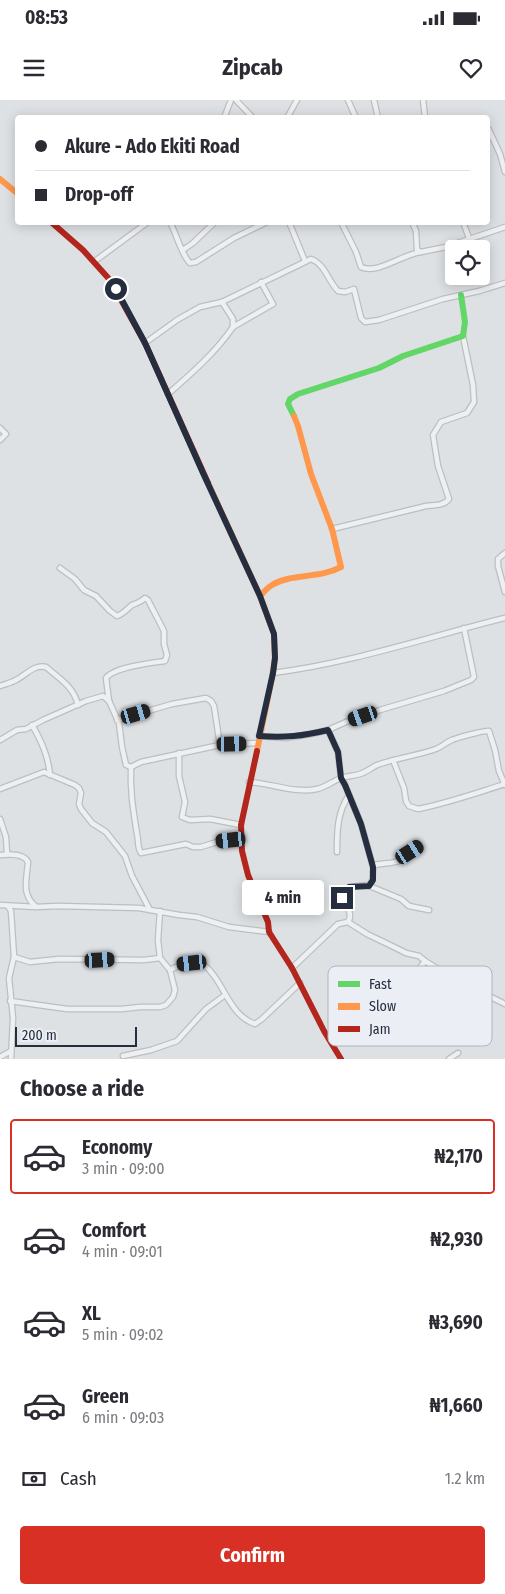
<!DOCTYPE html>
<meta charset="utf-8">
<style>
body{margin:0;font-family:"Fira Sans Condensed",sans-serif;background:#f7f7f7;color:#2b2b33;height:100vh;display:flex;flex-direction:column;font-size:19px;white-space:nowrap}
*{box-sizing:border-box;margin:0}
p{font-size:16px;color:#7c7c81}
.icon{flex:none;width:28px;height:28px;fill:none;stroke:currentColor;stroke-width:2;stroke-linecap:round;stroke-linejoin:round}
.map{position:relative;height:959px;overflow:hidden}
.side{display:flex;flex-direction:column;background:#fff;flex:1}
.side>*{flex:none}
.hud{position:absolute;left:15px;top:15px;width:475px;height:110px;border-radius:5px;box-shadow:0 2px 12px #0003;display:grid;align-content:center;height:110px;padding:0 20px;background:#fff}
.controls{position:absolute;left:445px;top:140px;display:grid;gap:10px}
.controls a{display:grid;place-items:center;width:45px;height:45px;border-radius:5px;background:#fff;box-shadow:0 2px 12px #0003;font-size:25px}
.scale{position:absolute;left:15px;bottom:12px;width:122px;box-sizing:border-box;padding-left:5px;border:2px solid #242e3f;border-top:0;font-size:14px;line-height:18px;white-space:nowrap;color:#242e3f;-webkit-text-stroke:4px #ebeff5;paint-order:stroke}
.end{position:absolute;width:22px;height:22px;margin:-11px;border:6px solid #242e3f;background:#fff;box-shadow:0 0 0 2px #fff}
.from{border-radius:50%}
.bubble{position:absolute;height:35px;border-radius:5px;background:#fff;box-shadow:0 2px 12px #0003;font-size:16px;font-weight:700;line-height:35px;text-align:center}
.car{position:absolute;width:15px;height:30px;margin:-15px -8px;border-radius:6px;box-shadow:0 0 4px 1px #0007;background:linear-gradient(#222 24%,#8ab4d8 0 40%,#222 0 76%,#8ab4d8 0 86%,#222 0)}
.hud b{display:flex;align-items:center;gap:18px;height:48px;font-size:19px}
.hud b+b{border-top:1px solid #e1e1e2}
.hud i{width:12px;height:12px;background:#2b2b33}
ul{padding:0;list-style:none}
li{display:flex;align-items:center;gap:15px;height:75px;margin:0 10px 8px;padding:0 10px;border:2px solid transparent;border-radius:5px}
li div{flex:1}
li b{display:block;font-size:19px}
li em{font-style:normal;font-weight:700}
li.selected{border-color:#d93025}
li>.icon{width:45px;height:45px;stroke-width:1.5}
h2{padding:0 20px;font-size:22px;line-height:60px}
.pay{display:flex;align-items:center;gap:12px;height:55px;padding:0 20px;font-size:19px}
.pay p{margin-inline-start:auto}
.cta{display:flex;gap:10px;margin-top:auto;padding:10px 20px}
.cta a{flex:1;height:58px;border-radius:5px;background:#d93025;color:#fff;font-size:20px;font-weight:700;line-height:58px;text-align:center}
.status{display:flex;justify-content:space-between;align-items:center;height:35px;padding:0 25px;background:#fff;direction:ltr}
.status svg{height:14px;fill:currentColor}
header{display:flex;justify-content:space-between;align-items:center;height:65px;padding:0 20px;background:#fff;font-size:22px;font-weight:700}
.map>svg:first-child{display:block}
</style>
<div class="status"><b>08:53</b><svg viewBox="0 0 49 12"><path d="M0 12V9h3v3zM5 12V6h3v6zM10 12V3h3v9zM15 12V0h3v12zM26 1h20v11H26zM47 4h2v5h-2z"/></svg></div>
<header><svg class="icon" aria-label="menu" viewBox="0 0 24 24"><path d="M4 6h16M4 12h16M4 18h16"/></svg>Zipcab<svg class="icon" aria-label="heart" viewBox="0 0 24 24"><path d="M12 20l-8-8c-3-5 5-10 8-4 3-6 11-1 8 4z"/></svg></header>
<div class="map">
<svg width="505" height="959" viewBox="0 0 505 959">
<rect width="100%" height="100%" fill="#dee1e4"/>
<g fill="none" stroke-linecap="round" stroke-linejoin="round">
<g stroke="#bcbfc2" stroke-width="7">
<g id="street">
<path d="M236,0L253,18"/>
<path d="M348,0L356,18"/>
<path d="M374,0L378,18"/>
<path d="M423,0L425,17"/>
<path d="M224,18L231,0"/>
<path d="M287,18L297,0"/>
<path d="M489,30L500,54L505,72"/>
<path d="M170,122C176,133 182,156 190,163L196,162L234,138L267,122"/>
<path d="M289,122L305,161"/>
<path d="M341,122L356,152L361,167C377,175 403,154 421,152"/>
<path d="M412,122L416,131L417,150L421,152L446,147L505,127"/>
<path d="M463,122L469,138"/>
<path d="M183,150L193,143L215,122"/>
<path d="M95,161L148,122"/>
<path d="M233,227L273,204L261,182"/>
<path d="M145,243L177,220L200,207L222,202L311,159C325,164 328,181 338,191L345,192L354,189L361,218L365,222L379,220L443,199L479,191L505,183"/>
<path d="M168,294C191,274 216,252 233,227V219L222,202"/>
<path d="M0,328L6,334L0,340"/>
<path d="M332,429L426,406C434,405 444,406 449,399L438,366L433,335L441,322L467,313L474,302L473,285L463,236"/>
<path d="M505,453L498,459V466L505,492"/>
<path d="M60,468L75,479L84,490L96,496L110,511L117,516C123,514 127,509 132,505C137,503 141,502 145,498L148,500L164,531V544L167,555L165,561C151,563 114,567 106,578L109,601L119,623L122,647L126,665L131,667"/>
<path d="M273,573C352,563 428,537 505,518"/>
<path d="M0,586C5,584 11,583 16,580C26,575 34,564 46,567C59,578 74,587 78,605"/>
<path d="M117,620L172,604L206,598L211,601L214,606L220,645"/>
<path d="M32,625C42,642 48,656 50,675"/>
<path d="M328,630L338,652L341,678L345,685L361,724L373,767"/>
<path d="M259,636L285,638L311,634L328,630L346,622L380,610L444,591L471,580L474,577L464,528"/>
<path d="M0,640L17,630L26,629L43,620L86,601L103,596L109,601"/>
<path d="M179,653V676L185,702L182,717L190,720L210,719L241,725"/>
<path d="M393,660L404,688L406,701L409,706L418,709C448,703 476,693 505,684"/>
<path d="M131,667C130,692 133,709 137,734C139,742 137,747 141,753L186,744L193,747H201L220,741L241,739"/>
<path d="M131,667L141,662L220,645L257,643"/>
<path d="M249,682C271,683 295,694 317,689C326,687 333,681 341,678C347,676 354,676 360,674C366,672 371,668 377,665C396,658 416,656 436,649C442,647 446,642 452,640C456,638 485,630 489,631L495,650L499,671L505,685"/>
<path d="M0,689L44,672L75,685L79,688L81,693L79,704L81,709L92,723L106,732L125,756L132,776L150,810"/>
<path d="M0,719L6,737L7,754"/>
<path d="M337,752C337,731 337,713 349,695"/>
<path d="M0,755C9,754 24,753 28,762C27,779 21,793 35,806"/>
<path d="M369,786C376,778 370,772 375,765C383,763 393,764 401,760C407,757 412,751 418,747"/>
<path d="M0,805L36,807L58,806L139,808L179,815L197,817L229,827L269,832"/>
<path d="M8,806L11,811L14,857L9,878L13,918L11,959"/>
<path d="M348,822C354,812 345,807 341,798L343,793L349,787L367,785L401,799L409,806L429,810"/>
<path d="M14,857L30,862L59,859L144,860L160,858"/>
<path d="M292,868L338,824L348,822L367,834L394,847L406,853L419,856L425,861L451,877L505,904"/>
<path d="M170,870C181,864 191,862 203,864C224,880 228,915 255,924L262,919L300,883"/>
<path d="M406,885L413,877L425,861"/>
<path d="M10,901L67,909H122L140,907H160L166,905L173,897L175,890L170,870L160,858L158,840L160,811"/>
<path d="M123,956L151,950L177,941L206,909L225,895"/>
<path d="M0,957L11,951"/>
<path d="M449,959L458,953"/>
</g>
</g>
<use href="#street" stroke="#edeff1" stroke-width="4.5"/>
<path stroke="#63d668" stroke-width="6" d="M294,316L288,304L290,299L298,294L379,268L403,256L463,236L465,222L461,195"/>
<g stroke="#ff974d" stroke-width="6">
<path d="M0,79L18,94"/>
<path d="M208,383L260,496L274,534L275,557L273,573L257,651"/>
<path d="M260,496C264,492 267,488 272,485C292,473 319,479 341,467L332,429L311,374L298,326L294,316"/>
</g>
<g stroke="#b3261e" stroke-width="6">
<path d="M51,122L83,150L110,180L145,243L208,383"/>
<path d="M257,651L241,725L242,751L248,775L268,822L269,832L292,868L324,931L341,959"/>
</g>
</g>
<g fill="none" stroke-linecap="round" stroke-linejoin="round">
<path stroke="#242e3f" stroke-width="6" d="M116,189L145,243L203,373L260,496L274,534L275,558L273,573L259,636C284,638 303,636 328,630L338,652L341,678L345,685L361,724L373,767V780L369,786L349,787L343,793L342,798"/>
</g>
<rect x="328" y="866" width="164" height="80" rx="8" fill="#ebeff5" stroke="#afb5be" stroke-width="1"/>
<rect x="338" y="881" width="22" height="6" fill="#63d668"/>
<rect x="338" y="903" width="22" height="7" fill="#ff974d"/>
<rect x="338" y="926" width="22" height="6" fill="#b3261e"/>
<g font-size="14" fill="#242e3f">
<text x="369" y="889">Fast</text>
<text x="369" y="911">Slow</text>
<text x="369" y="934">Jam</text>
</g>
</svg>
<div class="controls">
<a><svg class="icon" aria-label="locate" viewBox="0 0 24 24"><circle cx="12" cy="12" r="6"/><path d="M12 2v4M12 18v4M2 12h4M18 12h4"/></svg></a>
</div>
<div class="scale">200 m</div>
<i class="end from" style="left:116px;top:189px"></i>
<i class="end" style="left:342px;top:798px"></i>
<div class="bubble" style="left:242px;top:780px;width:82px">4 min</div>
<i class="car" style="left:136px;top:614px;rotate:74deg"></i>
<i class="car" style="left:363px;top:616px;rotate:251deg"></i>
<i class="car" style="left:232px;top:644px;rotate:89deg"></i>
<i class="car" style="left:231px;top:740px;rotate:264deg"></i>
<i class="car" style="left:410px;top:752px;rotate:57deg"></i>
<i class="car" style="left:100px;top:860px;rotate:87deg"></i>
<i class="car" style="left:192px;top:863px;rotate:264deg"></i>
<div class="hud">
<b><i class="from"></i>Akure - Ado Ekiti Road</b>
<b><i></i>Drop-off</b>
</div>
</div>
<section class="side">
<h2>Choose a ride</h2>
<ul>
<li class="selected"><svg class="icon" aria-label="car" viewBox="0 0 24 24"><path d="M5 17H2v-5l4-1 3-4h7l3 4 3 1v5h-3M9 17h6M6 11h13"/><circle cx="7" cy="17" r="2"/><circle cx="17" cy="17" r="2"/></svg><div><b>Economy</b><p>3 min · 09:00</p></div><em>₦2,170</em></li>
<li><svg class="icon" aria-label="car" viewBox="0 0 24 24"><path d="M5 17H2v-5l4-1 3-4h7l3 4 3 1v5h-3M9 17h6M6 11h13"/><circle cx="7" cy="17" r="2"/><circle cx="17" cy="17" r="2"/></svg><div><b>Comfort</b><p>4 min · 09:01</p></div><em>₦2,930</em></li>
<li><svg class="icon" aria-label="car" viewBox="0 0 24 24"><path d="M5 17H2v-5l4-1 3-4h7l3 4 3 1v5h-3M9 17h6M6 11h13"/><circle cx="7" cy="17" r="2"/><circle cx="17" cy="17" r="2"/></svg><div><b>XL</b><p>5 min · 09:02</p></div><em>₦3,690</em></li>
<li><svg class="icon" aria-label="car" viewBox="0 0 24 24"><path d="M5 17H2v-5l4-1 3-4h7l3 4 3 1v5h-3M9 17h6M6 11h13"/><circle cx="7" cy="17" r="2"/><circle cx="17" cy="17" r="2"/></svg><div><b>Green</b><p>6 min · 09:03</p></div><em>₦1,660</em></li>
</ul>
<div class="pay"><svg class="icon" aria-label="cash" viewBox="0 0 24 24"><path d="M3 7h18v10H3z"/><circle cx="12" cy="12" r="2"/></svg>Cash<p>1.2 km</p></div>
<div class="cta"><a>Confirm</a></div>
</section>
